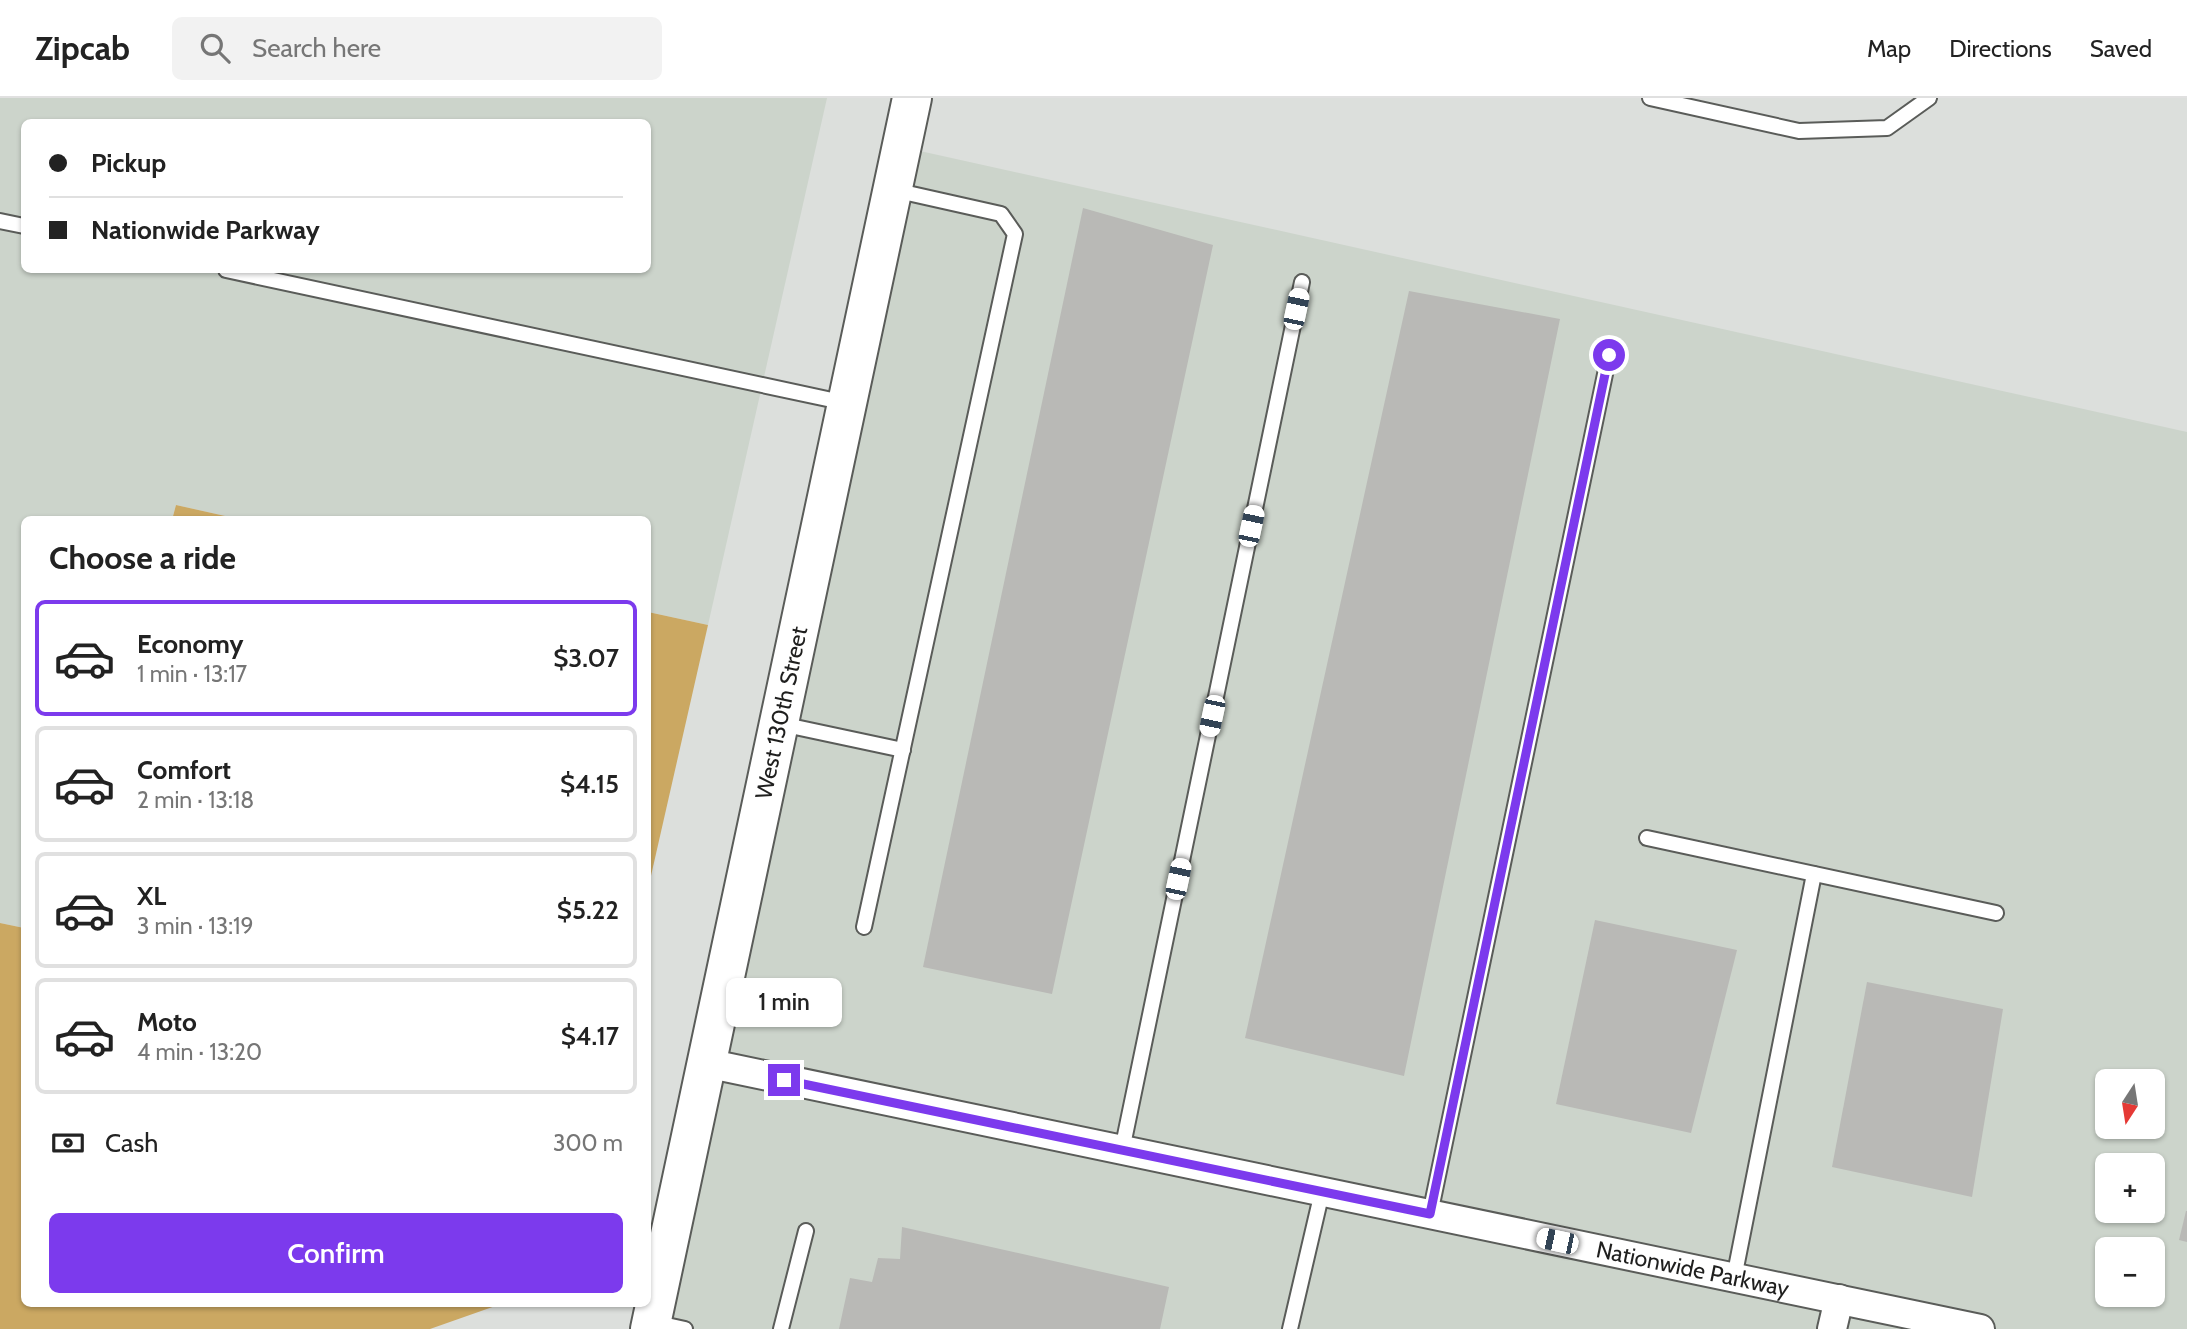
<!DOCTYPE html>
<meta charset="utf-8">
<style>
body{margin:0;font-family:Cabin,sans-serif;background:#f2f2f2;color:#222;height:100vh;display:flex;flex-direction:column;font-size:26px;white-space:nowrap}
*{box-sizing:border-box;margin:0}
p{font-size:23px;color:#767676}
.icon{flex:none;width:38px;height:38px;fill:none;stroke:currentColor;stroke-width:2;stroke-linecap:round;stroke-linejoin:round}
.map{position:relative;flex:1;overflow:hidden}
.side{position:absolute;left:21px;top:418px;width:630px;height:791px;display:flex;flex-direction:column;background:#fff;border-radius:10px;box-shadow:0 2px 5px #0004}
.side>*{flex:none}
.top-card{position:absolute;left:21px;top:21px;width:630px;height:154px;border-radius:10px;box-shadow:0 2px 5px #0004;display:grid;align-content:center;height:154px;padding:0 28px;background:#fff}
.needle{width:46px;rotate:192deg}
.tools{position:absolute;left:2095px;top:971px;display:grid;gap:14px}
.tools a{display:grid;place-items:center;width:70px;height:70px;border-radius:10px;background:#fff;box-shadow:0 2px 5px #0004;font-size:35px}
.end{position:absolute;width:32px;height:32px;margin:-16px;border:9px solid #7c3aed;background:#fff;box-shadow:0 0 0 4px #fff}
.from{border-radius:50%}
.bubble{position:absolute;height:49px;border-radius:10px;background:#fff;box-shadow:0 2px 5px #0004;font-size:23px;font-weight:600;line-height:49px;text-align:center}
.car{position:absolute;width:21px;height:42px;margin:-21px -10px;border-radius:9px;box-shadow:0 0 5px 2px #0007;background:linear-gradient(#fff 24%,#345 0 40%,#fff 0 76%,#345 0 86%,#fff 0)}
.top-card b{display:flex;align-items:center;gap:24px;height:66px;font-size:26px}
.top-card b+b{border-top:2px solid #e0e0e0}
.top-card i{width:18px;height:18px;background:#222}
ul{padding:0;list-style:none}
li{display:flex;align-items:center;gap:21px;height:116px;margin:0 14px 10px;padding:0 14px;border:4px solid #e0e0e0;border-radius:10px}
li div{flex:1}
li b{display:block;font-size:26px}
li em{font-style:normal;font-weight:600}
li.on{border-color:#7c3aed}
li>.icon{width:63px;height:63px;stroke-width:1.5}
h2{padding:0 28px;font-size:32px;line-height:84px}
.pay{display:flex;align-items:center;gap:18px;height:77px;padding:0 28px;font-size:26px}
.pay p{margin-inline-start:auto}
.primary-button{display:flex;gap:14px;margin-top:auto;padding:14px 28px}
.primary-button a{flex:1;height:80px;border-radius:10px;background:#7c3aed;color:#fff;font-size:28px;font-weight:600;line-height:80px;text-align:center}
header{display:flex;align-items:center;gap:42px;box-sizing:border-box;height:98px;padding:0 35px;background:#fff;border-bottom:2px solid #e0e0e0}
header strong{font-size:33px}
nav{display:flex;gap:38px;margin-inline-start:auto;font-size:24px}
.search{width:490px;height:63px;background:#f2f2f2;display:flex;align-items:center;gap:18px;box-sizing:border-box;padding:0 24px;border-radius:10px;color:#767676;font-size:26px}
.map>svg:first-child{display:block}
</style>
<header>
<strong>Zipcab</strong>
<div class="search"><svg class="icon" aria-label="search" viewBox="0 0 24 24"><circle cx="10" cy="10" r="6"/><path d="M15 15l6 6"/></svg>Search here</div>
<nav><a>Map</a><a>Directions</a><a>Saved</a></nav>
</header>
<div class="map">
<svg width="2187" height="1231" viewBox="0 0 2187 1231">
<rect width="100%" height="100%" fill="#dcdfdc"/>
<g fill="#ccd4cb" fill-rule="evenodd">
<path d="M0,0H827L708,527L648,514V422H243L176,407L172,422H24V830L0,825ZM24,24H648V172H24Z"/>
<path d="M902,49L2187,334V1231H653ZM2107,984H2152V1029H2107ZM2107,1068H2152V1113H2107ZM2107,1152H2152V1197H2107Z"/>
</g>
<g fill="#cba862">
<path d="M176,407L243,422H172Z"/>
<path d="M648,514L708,527L648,791Z"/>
<path d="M0,825L24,830V1206H501L430,1231H0Z"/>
</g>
<g fill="#b9b9b6">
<path d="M1083,110L1213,147L1052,896L923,869Z"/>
<path d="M1409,193L1560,221L1404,978L1245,940Z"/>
<path d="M1595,822L1737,852L1691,1035L1556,1006Z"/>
<path d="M1867,884L2003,911L1972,1099L1832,1069Z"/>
<path d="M2186,1113H2187V1144L2179,1142Z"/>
<path d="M902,1129L1169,1189L1160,1231H839L850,1180L872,1184L878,1160L900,1161Z"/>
</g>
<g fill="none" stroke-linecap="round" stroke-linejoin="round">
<g stroke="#5a5c59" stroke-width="18">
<g id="lane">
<path d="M1650,0L1799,33L1887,30L1929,0"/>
<path d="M0,123L24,128"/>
<path d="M226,172L846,305"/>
<path d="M781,626L903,652"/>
<path d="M1647,740L1996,815"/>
<path d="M864,829L1015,136L1001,116L894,92"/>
<path d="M1122,1052L1302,184"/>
<path d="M1430,1116L1609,257"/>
<path d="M1734,1180L1814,776"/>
<path d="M653,1224L685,1231"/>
<path d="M781,1231L806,1133"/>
<path d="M1290,1231L1322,1094"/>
</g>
</g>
<g stroke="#5a5c59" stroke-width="32">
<g id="street">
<path id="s1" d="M706,965L1980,1231"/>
<path d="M1832,1231L1839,1201"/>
</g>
</g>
<g stroke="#5a5c59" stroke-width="42">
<g id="secondary">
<path id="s2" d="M650,1231L912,0"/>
</g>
</g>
<use href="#lane" stroke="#fff" stroke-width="14"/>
<use href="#street" stroke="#fff" stroke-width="28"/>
<use href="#secondary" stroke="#fff" stroke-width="38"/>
</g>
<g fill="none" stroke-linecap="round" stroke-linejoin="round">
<path stroke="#7c3aed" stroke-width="9" d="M784,982L1430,1116L1609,257"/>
</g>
<g text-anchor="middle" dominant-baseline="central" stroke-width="5" stroke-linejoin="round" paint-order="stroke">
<g font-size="23" fill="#1f1f1e" stroke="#fff">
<text stroke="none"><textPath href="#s2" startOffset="630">West 130th Street</textPath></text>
<text stroke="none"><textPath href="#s1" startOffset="1008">Nationwide Parkway</textPath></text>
</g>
</g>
</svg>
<div class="tools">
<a><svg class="needle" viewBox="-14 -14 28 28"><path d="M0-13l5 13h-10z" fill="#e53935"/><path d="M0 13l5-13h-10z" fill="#767676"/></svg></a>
<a>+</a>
<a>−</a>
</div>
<i class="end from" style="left:1609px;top:257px"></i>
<i class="end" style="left:784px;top:982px"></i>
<div class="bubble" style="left:726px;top:880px;width:116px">1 min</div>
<i class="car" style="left:1296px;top:211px;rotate:12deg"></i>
<i class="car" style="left:1251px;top:428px;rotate:12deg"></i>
<i class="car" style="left:1212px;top:618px;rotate:192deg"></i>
<i class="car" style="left:1178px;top:781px;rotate:12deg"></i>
<i class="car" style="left:1557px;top:1143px;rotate:282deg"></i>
<div class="top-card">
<b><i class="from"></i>Pickup</b>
<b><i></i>Nationwide Parkway</b>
</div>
<section class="side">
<h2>Choose a ride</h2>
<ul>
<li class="on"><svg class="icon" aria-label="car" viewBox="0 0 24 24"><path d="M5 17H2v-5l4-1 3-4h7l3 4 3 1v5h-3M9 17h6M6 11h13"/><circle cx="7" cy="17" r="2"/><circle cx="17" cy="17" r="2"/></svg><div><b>Economy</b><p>1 min · 13:17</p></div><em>$3.07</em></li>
<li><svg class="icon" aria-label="car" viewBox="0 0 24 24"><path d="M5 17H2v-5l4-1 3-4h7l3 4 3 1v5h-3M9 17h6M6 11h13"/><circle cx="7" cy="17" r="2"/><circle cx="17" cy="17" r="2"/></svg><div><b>Comfort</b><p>2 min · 13:18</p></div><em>$4.15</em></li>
<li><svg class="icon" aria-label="car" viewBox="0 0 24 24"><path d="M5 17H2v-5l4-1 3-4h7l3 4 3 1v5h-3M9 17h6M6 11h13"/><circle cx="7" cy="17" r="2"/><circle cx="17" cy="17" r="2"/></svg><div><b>XL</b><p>3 min · 13:19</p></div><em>$5.22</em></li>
<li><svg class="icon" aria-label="car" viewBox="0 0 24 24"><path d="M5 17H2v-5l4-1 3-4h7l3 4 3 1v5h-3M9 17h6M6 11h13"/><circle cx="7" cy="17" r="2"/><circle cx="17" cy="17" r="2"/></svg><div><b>Moto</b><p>4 min · 13:20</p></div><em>$4.17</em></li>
</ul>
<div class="pay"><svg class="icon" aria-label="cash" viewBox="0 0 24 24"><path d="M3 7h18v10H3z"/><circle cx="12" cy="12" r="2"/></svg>Cash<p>300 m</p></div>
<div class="primary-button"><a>Confirm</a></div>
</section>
</div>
